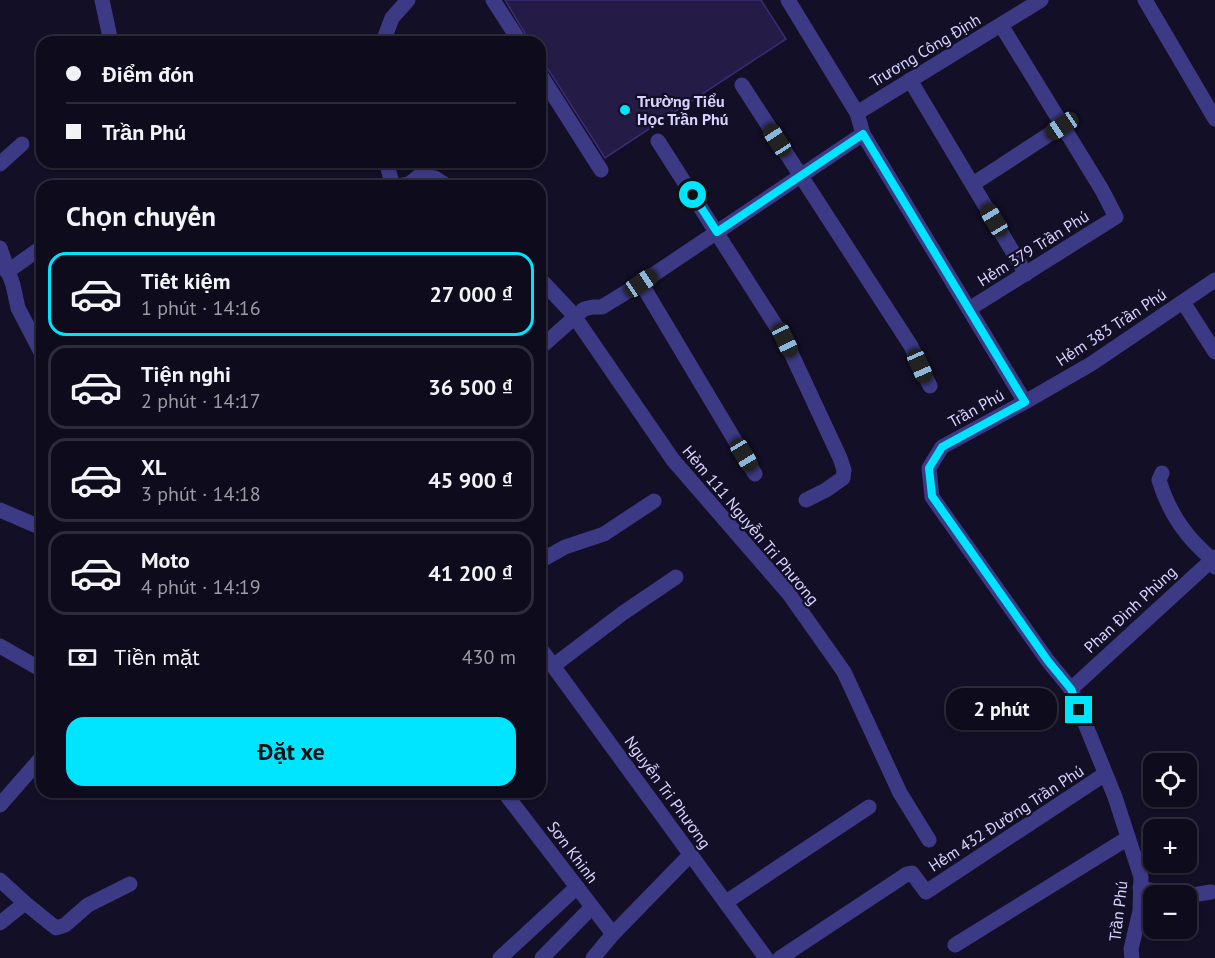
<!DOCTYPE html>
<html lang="vi">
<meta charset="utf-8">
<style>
body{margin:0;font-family:"PT Sans",sans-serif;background:#171425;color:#f1f3f6;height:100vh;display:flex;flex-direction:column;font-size:22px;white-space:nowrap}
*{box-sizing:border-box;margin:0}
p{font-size:20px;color:#9b9ba3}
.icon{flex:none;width:33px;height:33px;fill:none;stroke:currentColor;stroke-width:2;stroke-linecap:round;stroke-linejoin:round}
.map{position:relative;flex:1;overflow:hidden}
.sheet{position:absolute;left:36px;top:180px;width:510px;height:618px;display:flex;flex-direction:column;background:#0e0b1c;border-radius:18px;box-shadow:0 2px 4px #0004,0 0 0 2px #2e2b3b}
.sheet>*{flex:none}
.hud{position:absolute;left:36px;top:36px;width:510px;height:132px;border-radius:18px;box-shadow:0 2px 4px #0004,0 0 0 2px #2e2b3b;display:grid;align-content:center;height:132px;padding:0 30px;background:#0e0b1c}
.tools{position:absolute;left:1143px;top:753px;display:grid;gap:12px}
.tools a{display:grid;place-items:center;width:54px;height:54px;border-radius:12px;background:#0e0b1c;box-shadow:0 2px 4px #0004,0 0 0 2px #2e2b3b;font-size:30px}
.end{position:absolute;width:27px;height:27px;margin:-14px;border:8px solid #00e5ff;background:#111;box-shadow:0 0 0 3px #111}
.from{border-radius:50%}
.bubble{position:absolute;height:42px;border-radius:18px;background:#0e0b1c;box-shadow:0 2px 4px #0004,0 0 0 2px #2e2b3b;font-size:20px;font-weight:700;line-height:42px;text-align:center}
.car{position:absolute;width:18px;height:36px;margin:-18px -9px;border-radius:8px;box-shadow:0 0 4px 2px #0007;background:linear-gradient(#222 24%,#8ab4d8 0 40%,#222 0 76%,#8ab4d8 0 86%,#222 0)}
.hud b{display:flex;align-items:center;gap:21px;height:57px;font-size:22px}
.hud b+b{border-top:2px solid #2e2b3b}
.hud i{width:15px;height:15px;background:#f1f3f6}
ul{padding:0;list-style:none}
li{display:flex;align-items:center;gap:18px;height:84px;margin:0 12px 9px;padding:0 18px;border:3px solid #2e2b3b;border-radius:18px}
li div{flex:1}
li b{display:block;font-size:22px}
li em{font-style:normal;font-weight:700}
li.current{border-color:#00e5ff}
li>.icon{width:54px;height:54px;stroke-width:1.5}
h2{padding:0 30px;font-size:27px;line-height:72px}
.pay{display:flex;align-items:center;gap:15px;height:66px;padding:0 30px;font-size:22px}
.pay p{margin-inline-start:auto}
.button{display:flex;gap:12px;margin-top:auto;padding:12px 30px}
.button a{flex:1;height:69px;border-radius:18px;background:#00e5ff;color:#111;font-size:24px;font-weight:700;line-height:69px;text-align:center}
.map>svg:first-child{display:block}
</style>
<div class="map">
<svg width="1215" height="958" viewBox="0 0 1215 958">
<rect width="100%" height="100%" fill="#130f26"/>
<path fill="#241b47" stroke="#3b2d73" stroke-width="1.5" d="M505,0H761L786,39L605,158L548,69L540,61V42H530Z"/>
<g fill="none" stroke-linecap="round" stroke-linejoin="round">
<g stroke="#3d3a85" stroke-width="15">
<path d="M102,0L111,42"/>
<path d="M493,0L520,42"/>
<path d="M788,0L857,113L863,134L1025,402L942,447L929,468L932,497L1048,661L1071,689L1115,797L1141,877L1140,911L1131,949L1132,958"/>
<path d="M1145,0L1215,119"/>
<path d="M383,42L392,18L408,0"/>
<path d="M540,74L601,170"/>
<path d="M910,80L1026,274"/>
<path d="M742,85L911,346L930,386"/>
<path d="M857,113L1041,0"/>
<path d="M658,141L785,340L840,458L844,470L843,478L826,490L806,500"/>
<path d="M386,162L393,186"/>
<path d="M0,164L22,144"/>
<path d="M973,184L1062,126"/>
<path d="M398,186L409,184L419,176L435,178L447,186"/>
<path d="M0,248L13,285L18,308L42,354"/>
<path d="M7,272L42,247"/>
<path d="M540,279L572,313L673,460L789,594L844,672L900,793L929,840"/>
<path d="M641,283L755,474"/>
<path d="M1183,302L1215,352"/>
<path d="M969,309L1116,217L1102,190L1001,25"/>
<path d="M540,348L584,309L593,307H602L641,283L863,134"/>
<path d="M1025,402L1091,364L1215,280"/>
<path d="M1162,473L1159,480C1166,503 1178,525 1194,542C1202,551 1211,556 1215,567"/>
<path d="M0,510L42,528"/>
<path d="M540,561L565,547L604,534L654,501"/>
<path d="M0,646L42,670"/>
<path d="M540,648L766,958"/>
<path d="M553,666L623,613L676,577"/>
<path d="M1071,689L1215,557"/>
<path d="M504,792L613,934"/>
<path d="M0,805L42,757"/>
<path d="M0,880L25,903"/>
<path d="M1140,888L1182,896"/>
<path d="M1186,896L1211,892"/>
<path d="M726,902L869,807"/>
<path d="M0,923L25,903L56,928L65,925L88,905L130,884"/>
<path d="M955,945L1128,838"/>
<path d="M500,958L577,887"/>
<path d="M542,958L592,907"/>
<path d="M593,958L613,934L691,854"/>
<path d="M780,958L907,874L912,873L926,892L1105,774"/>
</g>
</g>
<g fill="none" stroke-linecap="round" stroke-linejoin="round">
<path stroke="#00e5ff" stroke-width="8" d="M693,195L717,232L863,134L1025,402L942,447L929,468L932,496L1048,661L1071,689L1079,710"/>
</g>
<circle fill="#00e5ff" stroke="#130f26" stroke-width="2" cx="625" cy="110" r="6"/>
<g text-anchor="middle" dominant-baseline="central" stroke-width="4.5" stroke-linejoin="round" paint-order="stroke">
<g font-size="16" fill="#d9d4ff" stroke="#130f26">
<text transform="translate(925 50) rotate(-31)">Trương Công Định</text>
<text transform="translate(1033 248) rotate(-32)">Hẻm 379 Trần Phú</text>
<text transform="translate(1111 327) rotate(-33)">Hẻm 383 Trần Phú</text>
<text transform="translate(976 408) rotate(-29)">Trần Phú</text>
<text transform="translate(751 525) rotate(50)">Hẻm 111 Nguyễn Tri Phương</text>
<text transform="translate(1130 609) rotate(-43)">Phan Đình Phùng</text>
<text transform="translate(668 792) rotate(54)">Nguyễn Tri Phương</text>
<text transform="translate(1006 818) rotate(-33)">Hẻm 432 Đường Trần Phú</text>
<text transform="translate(573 852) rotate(53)">Sơn Khinh</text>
<text transform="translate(1118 911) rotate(-83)">Trần Phú</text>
</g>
<g font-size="16" font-weight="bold" fill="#d9d4ff" stroke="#130f26" text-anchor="start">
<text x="637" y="101">Trường Tiểu<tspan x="637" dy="18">Học Trần Phú</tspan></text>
</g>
</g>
</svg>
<div class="tools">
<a><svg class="icon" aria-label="locate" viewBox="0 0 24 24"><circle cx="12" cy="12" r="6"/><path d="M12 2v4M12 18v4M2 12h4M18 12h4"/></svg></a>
<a>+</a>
<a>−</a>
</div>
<i class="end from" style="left:693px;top:195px"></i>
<i class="end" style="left:1079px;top:710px"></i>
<div class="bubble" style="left:946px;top:688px;width:111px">2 phút</div>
<i class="car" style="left:1062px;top:126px;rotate:236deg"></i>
<i class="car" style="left:777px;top:140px;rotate:327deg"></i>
<i class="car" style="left:994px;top:220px;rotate:329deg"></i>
<i class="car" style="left:641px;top:283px;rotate:56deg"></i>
<i class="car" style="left:785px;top:340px;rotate:155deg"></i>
<i class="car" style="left:920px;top:366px;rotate:156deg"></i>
<i class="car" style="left:744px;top:455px;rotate:149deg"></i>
<div class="hud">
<b><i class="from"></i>Điểm đón</b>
<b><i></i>Trần Phú</b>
</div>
<section class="sheet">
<h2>Chọn chuyến</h2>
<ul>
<li class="current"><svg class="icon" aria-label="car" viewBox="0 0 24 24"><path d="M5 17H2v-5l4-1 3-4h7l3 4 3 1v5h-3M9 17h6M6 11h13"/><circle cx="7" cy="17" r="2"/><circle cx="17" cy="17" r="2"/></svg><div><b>Tiết kiệm</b><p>1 phút · 14:16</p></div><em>27 000 ₫</em></li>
<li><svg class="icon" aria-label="car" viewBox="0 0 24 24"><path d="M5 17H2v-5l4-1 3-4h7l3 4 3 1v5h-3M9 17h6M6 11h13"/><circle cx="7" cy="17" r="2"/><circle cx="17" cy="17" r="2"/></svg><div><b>Tiện nghi</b><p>2 phút · 14:17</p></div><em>36 500 ₫</em></li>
<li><svg class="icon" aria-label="car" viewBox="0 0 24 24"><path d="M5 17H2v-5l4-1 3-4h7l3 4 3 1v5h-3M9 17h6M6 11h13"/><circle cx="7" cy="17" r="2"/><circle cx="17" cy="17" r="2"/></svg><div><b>XL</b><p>3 phút · 14:18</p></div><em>45 900 ₫</em></li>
<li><svg class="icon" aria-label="car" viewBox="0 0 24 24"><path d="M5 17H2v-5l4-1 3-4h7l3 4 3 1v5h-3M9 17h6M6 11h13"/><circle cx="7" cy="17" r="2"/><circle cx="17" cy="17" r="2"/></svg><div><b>Moto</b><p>4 phút · 14:19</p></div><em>41 200 ₫</em></li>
</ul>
<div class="pay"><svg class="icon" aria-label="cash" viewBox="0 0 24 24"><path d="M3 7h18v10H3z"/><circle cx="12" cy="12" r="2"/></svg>Tiền mặt<p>430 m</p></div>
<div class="button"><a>Đặt xe</a></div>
</section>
</div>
